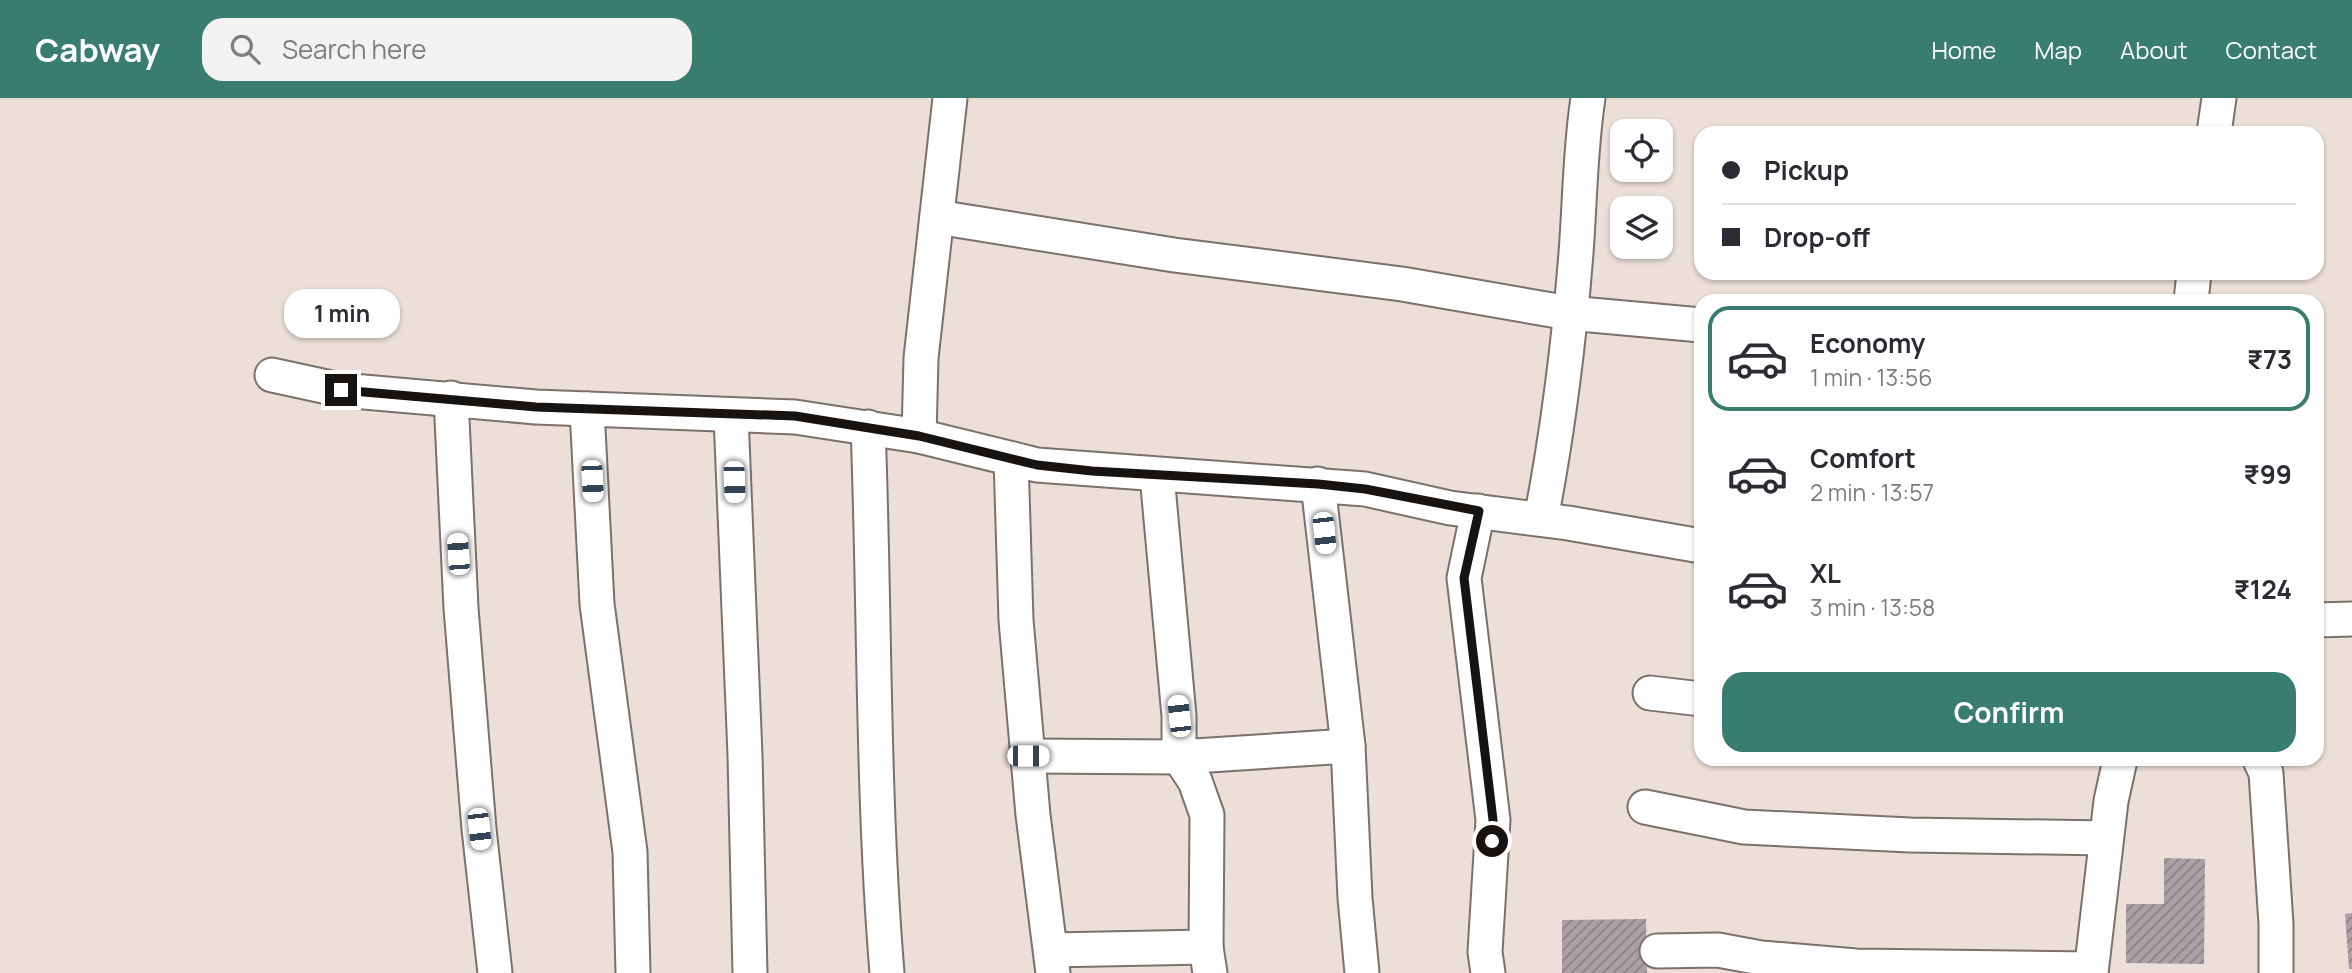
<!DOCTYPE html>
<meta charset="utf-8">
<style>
body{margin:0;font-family:Manrope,sans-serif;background:#f2f2f3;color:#2b2b33;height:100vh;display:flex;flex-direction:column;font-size:26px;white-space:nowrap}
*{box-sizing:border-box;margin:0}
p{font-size:23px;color:#7c7c81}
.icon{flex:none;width:38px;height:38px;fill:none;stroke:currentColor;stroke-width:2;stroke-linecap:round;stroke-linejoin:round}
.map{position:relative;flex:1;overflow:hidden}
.sheet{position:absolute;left:1694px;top:196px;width:630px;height:472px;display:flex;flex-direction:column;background:#fff;border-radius:21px;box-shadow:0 2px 5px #0004}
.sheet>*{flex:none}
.top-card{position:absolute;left:1694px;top:28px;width:630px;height:154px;border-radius:21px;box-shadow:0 2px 5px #0004;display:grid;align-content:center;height:154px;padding:0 28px;background:#fff}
.controls{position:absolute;left:1610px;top:21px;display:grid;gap:14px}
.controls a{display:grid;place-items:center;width:63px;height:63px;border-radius:14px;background:#fff;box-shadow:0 2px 5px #0004;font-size:35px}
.end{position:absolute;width:32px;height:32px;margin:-16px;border:9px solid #171311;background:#fff;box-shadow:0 0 0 4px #fff}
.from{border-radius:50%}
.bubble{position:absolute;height:49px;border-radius:21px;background:#fff;box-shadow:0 2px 5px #0004;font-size:23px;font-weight:700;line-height:49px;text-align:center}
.car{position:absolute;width:21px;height:42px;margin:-21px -10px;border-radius:9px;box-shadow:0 0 5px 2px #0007;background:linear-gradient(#fff 24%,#345 0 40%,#fff 0 76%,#345 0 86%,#fff 0)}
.top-card b{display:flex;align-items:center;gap:24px;height:66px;font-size:26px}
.top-card b+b{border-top:2px solid #e1e1e2}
.top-card i{width:18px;height:18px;background:#2b2b33}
ul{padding:12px 0 0;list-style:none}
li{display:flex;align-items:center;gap:21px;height:105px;margin:0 14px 10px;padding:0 14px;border:4px solid transparent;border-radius:21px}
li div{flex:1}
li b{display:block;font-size:26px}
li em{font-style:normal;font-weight:700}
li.selected{border-color:#397d70}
li>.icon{width:63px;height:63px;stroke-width:1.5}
.cta{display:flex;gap:14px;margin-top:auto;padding:14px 28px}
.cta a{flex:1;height:80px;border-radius:21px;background:#397d70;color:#fff;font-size:28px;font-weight:700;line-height:80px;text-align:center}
header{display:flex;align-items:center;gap:42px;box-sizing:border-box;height:98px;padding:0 35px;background:#397d70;color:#fff}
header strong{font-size:33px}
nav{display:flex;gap:38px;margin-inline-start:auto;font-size:24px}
.search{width:490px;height:63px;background:#f2f2f3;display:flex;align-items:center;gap:18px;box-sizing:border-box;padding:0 24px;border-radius:21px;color:#7c7c81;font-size:26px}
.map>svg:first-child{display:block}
</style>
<header>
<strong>Cabway</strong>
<div class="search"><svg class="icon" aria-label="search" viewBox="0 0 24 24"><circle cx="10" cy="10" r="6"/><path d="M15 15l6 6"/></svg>Search here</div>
<nav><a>Home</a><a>Map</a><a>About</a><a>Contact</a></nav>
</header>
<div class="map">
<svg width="2352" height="875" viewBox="0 0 2352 875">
<defs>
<pattern id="building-hatch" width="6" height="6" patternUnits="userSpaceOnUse" patternTransform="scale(1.75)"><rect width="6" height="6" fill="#ac9fa5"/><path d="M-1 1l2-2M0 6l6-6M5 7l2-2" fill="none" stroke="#8b8085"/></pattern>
</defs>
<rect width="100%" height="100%" fill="#ebdfd7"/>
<g fill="url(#building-hatch)">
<path d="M2164,760L2205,761L2204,866L2126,865V806H2164Z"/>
<path d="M2352,815V871H2349L2345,816Z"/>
<path d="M1646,821L1647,875H1562V822Z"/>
</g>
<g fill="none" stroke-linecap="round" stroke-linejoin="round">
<g stroke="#7c716a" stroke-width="37">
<g id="minor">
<path d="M2214,35L2219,0"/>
<path d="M937,119L1174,157L1402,186L1569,215L1701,227"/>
<path d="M2191,203L2194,175"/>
<path d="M272,277L341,292L536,309L795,319L919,338L1037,367L1365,391L1450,410L1568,425L1701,448"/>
<path d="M451,300L461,510L479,731L495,875"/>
<path d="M587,311L597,506L630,754L633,875"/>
<path d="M731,318L745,657L750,875"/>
<path d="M868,329C875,511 872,693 887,875"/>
<path d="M919,338L921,260L950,0"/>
<path d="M1011,361L1016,522L1033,717L1053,875"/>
<path d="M1157,377L1179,618V659L1195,683L1207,717L1206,849L1210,875"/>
<path d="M1318,386L1348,648L1355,800L1362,875"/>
<path d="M1478,413L1464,480L1493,722L1485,854L1488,875"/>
<path d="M1541,421C1558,333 1569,244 1576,155C1580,103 1580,52 1588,0"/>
<path d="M2317,522L2352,521"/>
<path d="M1650,595L1701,601"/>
<path d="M1028,658L1179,659L1348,648"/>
<path d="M2260,662L2266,675L2276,826V875"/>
<path d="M1645,709L1744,729L1910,737L2106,740"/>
<path d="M1051,852L1206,849"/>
<path d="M1657,853L1718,852L1761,860L1856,868L2091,871"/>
<path d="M2091,875L2111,703L2120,662"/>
</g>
</g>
<use href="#minor" stroke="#fff" stroke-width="33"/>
</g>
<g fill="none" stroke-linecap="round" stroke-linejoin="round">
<path stroke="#171311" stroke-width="9" d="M341,292L536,309L795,318L919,338L1037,367L1092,373L1318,386L1365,391L1479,413L1464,480L1493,722L1492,743"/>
</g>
</svg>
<div class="controls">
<a><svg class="icon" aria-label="locate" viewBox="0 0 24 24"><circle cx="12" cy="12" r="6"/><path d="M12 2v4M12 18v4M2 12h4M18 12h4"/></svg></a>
<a><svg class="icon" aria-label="layers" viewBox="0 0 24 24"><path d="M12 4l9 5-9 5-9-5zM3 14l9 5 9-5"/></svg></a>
</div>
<i class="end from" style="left:1492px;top:743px"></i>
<i class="end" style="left:341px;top:292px"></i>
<div class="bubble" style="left:284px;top:191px;width:116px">1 min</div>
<i class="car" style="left:592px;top:383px;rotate:177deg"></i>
<i class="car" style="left:734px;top:384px;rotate:178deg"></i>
<i class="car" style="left:1324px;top:435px;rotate:174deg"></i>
<i class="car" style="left:458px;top:456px;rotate:356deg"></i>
<i class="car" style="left:1179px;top:618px;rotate:354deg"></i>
<i class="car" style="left:1028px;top:658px;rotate:90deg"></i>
<i class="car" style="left:479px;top:731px;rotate:174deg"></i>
<div class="top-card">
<b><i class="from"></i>Pickup</b>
<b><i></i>Drop-off</b>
</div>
<section class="sheet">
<ul>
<li class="selected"><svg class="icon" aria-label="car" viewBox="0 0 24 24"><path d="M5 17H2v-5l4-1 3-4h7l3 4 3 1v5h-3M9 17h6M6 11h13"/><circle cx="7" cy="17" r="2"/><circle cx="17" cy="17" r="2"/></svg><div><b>Economy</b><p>1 min · 13:56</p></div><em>₹73</em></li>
<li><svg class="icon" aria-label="car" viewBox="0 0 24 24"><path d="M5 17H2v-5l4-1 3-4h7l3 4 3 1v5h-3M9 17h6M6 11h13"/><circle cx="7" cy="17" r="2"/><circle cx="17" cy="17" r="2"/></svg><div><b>Comfort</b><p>2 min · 13:57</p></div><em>₹99</em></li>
<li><svg class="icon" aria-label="car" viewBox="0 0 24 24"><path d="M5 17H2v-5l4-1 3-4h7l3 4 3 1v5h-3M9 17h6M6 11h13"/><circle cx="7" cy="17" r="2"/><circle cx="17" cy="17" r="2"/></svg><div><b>XL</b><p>3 min · 13:58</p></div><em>₹124</em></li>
</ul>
<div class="cta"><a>Confirm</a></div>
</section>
</div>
